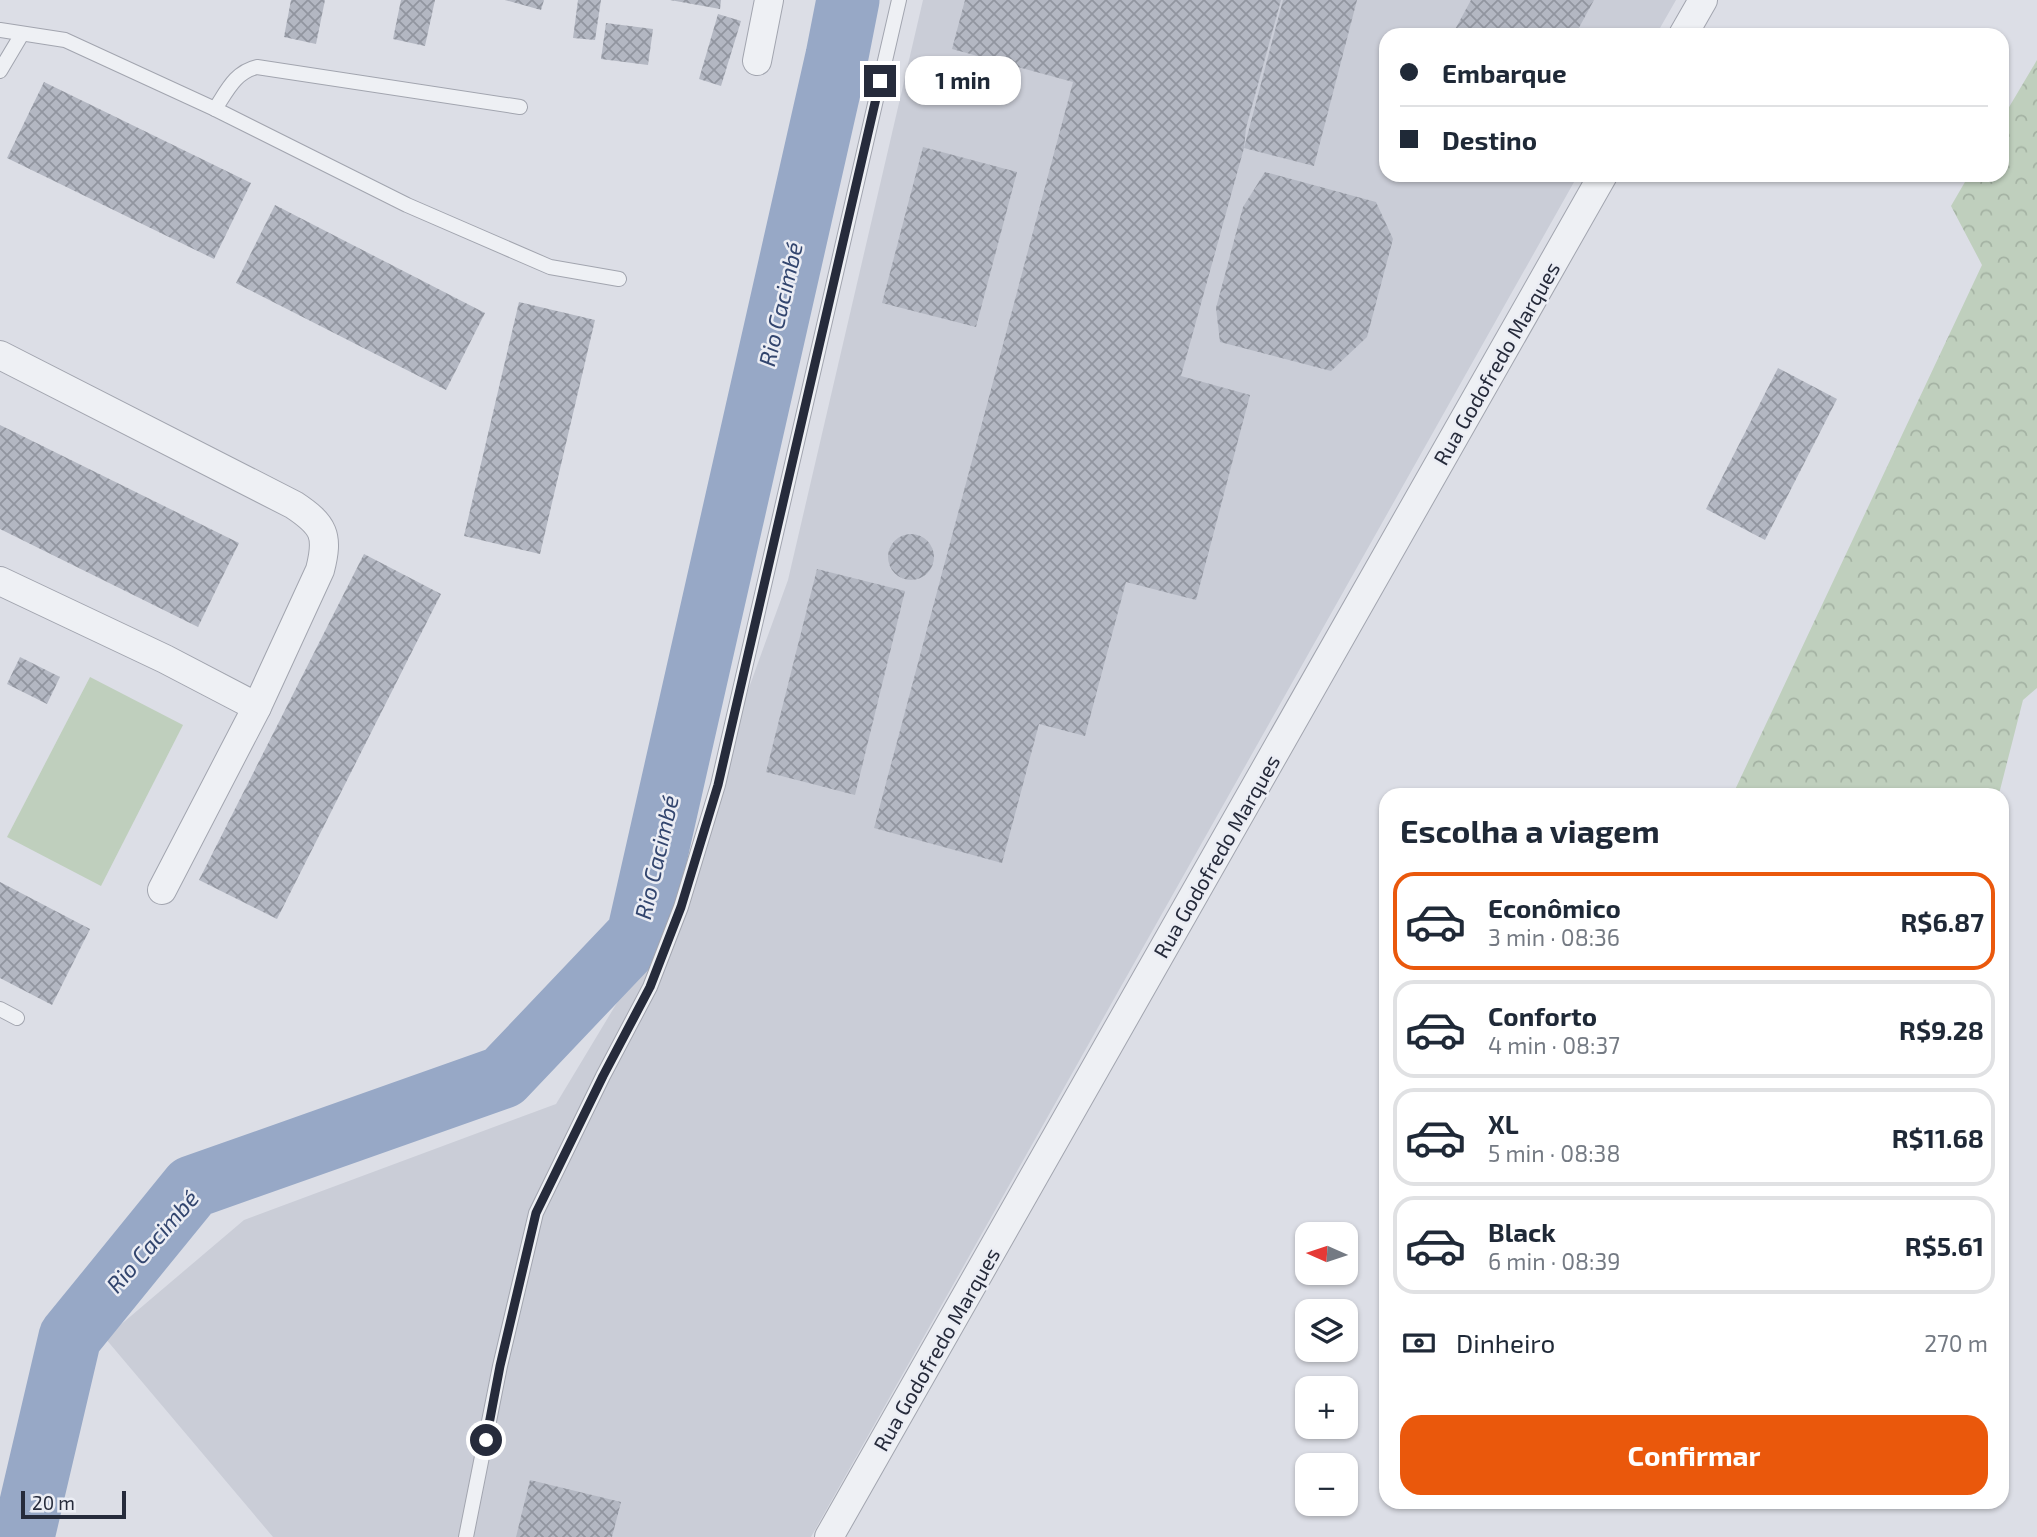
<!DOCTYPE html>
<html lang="pt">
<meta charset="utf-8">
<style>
body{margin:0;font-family:"Exo 2",sans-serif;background:#f6f6f7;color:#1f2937;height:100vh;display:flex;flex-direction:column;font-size:26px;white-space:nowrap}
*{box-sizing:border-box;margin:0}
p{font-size:23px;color:#747a83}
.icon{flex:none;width:38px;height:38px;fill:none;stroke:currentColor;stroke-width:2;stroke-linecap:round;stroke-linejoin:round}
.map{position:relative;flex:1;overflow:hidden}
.details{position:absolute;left:1379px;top:788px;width:630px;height:721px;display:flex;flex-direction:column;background:#fff;border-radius:21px;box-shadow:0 2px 5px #0004}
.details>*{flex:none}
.hud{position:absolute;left:1379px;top:28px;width:630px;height:154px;border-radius:21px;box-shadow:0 2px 5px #0004;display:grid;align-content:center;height:154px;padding:0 21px;background:#fff}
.needle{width:46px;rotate:273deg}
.tools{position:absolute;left:1295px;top:1222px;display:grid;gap:14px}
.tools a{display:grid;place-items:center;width:63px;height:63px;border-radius:14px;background:#fff;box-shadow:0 2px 5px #0004;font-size:35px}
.scale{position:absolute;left:21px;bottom:18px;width:105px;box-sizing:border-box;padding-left:7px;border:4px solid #262b3b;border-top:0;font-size:19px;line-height:24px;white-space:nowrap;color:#262b3b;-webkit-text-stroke:5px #ebedf4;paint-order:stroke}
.end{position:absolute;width:32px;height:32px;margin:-16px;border:9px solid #262b3b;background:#fff;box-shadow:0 0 0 4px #fff}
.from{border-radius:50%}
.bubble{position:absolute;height:49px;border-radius:21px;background:#fff;box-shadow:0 2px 5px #0004;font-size:23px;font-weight:700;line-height:49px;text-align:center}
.hud b{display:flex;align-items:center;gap:24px;height:66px;font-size:26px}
.hud b+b{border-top:2px solid #e0e1e3}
.hud i{width:18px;height:18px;background:#1f2937}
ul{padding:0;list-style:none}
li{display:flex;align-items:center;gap:21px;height:98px;margin:0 14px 10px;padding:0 7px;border:4px solid #e0e1e3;border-radius:21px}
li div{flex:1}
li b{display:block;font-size:26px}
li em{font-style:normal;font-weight:700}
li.active{border-color:#ea580c}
li>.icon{width:63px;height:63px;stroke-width:1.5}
h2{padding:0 21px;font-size:32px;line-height:84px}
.pay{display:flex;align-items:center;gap:18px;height:77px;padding:0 21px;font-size:26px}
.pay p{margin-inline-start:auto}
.cta{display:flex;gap:14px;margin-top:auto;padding:14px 21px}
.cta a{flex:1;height:80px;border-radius:21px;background:#ea580c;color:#fff;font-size:28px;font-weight:700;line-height:80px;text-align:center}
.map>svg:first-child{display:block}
</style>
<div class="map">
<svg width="2037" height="1537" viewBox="0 0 2037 1537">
<defs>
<pattern id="forest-crowns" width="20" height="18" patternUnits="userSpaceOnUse" patternTransform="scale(1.75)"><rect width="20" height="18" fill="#bfcfbd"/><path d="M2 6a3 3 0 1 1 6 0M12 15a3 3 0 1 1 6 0" fill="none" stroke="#a4b2a3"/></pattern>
<pattern id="building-cross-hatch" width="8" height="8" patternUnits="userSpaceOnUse" patternTransform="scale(1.75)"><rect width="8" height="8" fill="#b3b7c2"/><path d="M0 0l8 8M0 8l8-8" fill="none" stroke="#91959f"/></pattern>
</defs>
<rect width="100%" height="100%" fill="#dcdee6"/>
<path fill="#cacdd7" d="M923,0H1676L1656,35H1386V175H1578L811,1537H273L105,1338L244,1220L556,1104L662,928L788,580Z"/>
<path fill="url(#forest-crowns)" d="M2037,60V688L2023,700L1999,794H1733L1982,265L1951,206L1969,175H2002V119Z"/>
<path fill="#bfcfbd" d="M90,677L183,725L101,886L7,837Z"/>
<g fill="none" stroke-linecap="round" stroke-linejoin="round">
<path stroke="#97a8c6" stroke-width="63" d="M23,1537L70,1337L192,1187L503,1077L638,935L837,56L848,0"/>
</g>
<g fill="url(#building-cross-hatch)">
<path d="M291,0H325L316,44L284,37Z"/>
<path d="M401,0H435L425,46L393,39Z"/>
<path d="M505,0H544L541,10Z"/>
<path d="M578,0H601L595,40L573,38Z"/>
<path d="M670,0H721L720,9Z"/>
<path d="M965,0H1281L1246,128L1244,148L1181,376L1250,395L1196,600L1126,582L1085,736L1039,724L1002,863L874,828L1073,82L952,49Z"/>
<path d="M1283,0H1357L1314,166L1244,148Z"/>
<path d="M1471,0H1594L1575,35H1452Z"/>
<path d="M718,14L741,21L721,86L699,79Z"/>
<path d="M606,23L653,29L648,65L601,59Z"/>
<path d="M44,82L251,183L214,259L7,158Z"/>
<path d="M923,147L1017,172L976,327L882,303Z"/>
<path d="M1265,172L1376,202L1393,239L1367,337L1331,371L1220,342L1216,308L1243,207Z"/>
<path d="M275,205L485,313L446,390L236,283Z"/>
<path d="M519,302L595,320L540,554L464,536Z"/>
<path d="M1778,368L1837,399L1765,540L1706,509Z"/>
<path d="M0,425L239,543L198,627L0,529Z"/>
<circle cx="911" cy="557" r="23"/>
<path d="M364,554L441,594L277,919L199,880Z"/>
<path d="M817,569L905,591L855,795L766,772Z"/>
<path d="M20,657L60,677L47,704L7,684Z"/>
<path d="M0,882L90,929L52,1005L0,978Z"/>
<path d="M530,1480L621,1502L612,1537H516Z"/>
</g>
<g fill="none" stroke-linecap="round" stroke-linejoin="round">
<g stroke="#a2a5af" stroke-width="16">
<g id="lane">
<path d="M0,30L65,40L215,109L407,205L550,267L619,279"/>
<path d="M0,71L22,34"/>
<path d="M215,109C227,91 235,72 257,67L520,107"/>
<path d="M0,1009L17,1018"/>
<path d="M466,1537L500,1366L536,1213L603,1076L650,987L681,907L718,785L899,0"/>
</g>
</g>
<g stroke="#a2a5af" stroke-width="30">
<g id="street">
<path d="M1683,35L1703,0"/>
<path d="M757,61L769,0"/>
<path d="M0,355L294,505C324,525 329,535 320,570L257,707L165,659L0,581"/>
<path d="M162,890L257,707"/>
<path d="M829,1537L1603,175"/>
</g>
</g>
<use href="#lane" stroke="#eef0f4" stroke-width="14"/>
<use href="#street" stroke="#eef0f4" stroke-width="28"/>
</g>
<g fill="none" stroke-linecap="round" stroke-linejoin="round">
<path stroke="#262b3b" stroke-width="9" d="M486,1440L500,1366L536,1213L603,1076L650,987L681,907L718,785L880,81"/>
</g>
<g text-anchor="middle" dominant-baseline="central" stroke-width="5" stroke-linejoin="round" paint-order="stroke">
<g font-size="21" fill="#262b3b" stroke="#ebedf4">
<text transform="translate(1496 363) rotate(-60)">Rua Godofredo Marques</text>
<text transform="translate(1216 856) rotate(-60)">Rua Godofredo Marques</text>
<text transform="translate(936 1349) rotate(-60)">Rua Godofredo Marques</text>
</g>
<g font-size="23" font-style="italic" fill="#32456e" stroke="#ebedf4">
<text transform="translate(780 304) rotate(-77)">Rio Cacimbé</text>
<text transform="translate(656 857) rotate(-77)">Rio Cacimbé</text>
<text transform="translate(152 1241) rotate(-49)">Rio Cacimbé</text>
</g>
</g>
</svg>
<div class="tools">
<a><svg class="needle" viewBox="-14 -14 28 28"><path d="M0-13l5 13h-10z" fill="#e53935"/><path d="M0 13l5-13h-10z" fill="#747a83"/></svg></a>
<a><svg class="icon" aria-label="layers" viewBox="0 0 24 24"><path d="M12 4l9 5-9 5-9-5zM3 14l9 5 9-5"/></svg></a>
<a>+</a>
<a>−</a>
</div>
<div class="scale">20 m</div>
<i class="end from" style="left:486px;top:1440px"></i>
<i class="end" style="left:880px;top:81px"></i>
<div class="bubble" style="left:905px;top:56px;width:116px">1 min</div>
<div class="hud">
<b><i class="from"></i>Embarque</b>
<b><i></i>Destino</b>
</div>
<section class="details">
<h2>Escolha a viagem</h2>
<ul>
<li class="active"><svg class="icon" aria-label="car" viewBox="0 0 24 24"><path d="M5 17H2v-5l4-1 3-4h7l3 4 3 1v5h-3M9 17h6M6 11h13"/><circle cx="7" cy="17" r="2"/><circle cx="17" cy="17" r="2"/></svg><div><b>Econômico</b><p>3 min · 08:36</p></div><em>R$6.87</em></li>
<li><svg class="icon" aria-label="car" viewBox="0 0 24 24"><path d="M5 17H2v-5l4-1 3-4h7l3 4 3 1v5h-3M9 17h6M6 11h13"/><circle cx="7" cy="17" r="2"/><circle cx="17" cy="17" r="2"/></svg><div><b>Conforto</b><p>4 min · 08:37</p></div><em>R$9.28</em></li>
<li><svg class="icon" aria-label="car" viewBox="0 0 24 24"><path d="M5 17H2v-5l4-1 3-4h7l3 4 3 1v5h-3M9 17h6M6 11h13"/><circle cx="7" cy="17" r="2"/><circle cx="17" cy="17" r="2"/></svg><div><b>XL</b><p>5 min · 08:38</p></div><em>R$11.68</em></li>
<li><svg class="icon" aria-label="car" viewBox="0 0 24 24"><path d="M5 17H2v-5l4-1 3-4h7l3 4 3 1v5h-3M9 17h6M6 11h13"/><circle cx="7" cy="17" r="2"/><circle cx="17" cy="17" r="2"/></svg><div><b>Black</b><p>6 min · 08:39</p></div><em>R$5.61</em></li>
</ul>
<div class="pay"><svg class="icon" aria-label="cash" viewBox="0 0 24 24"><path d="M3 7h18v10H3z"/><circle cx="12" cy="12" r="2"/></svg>Dinheiro<p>270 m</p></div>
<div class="cta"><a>Confirmar</a></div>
</section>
</div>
